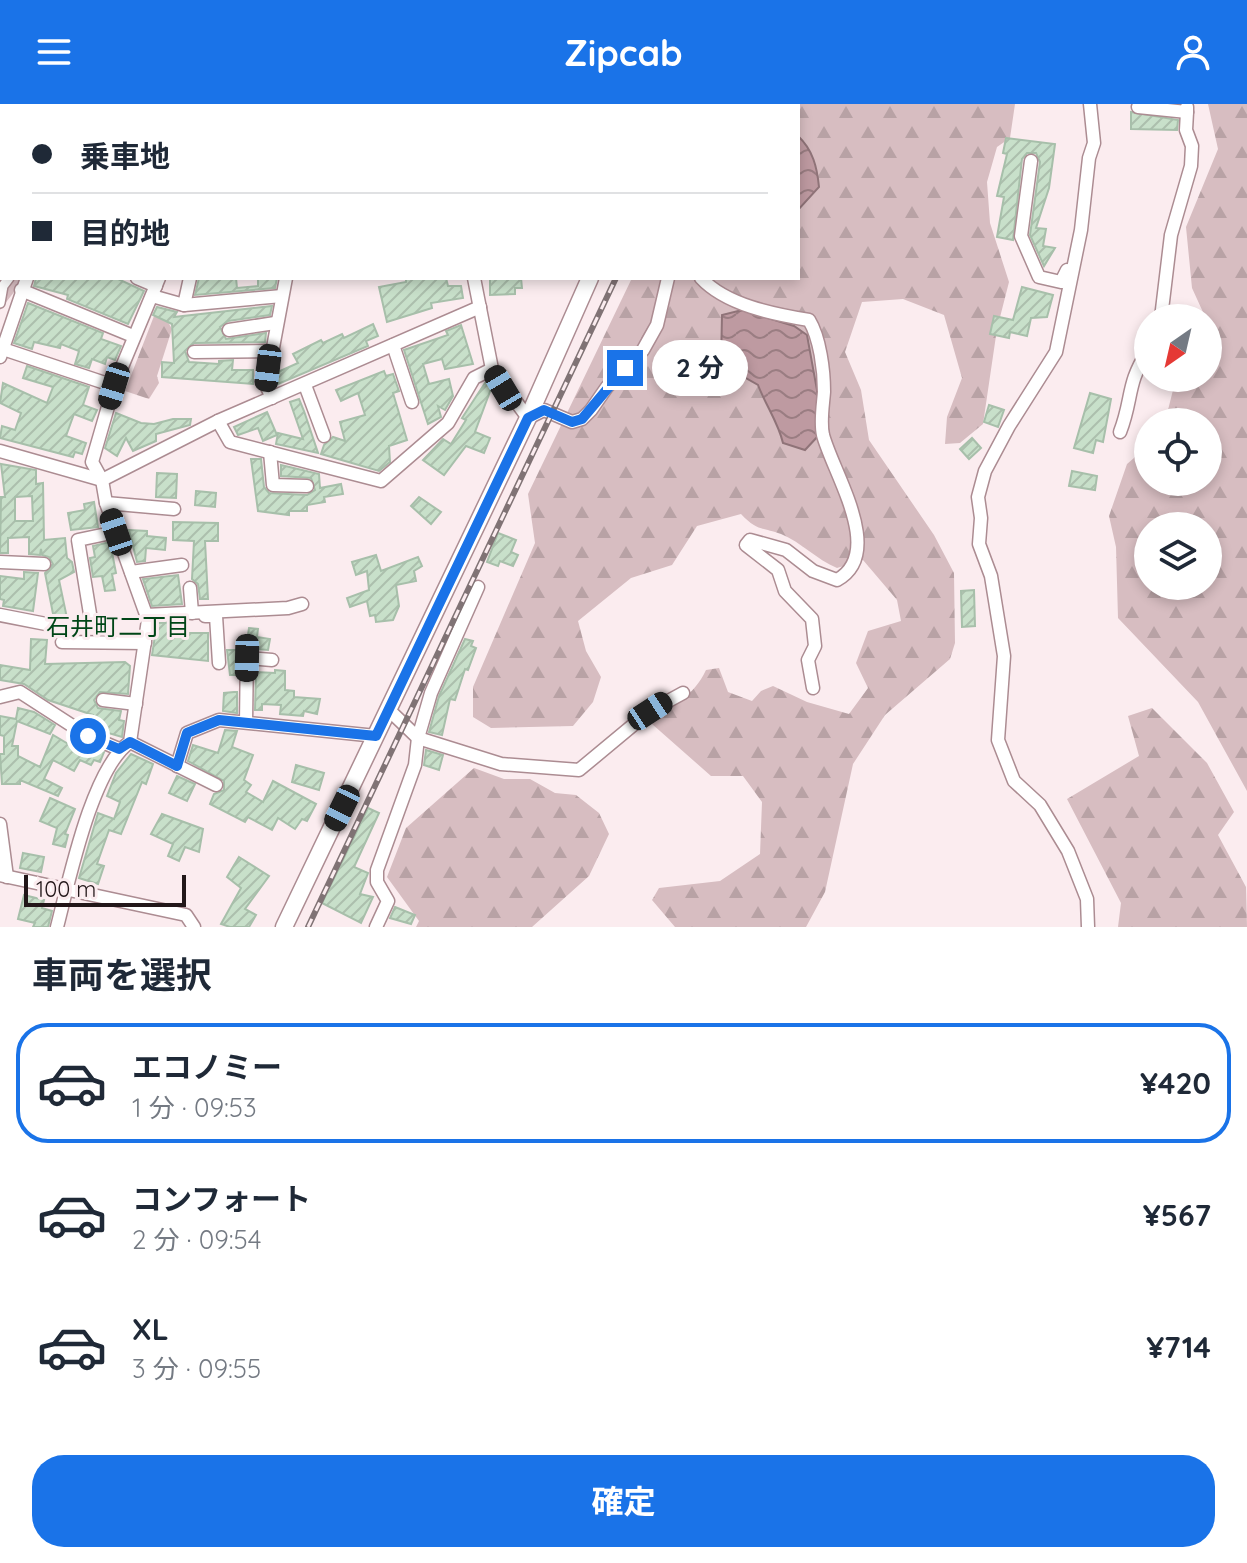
<!DOCTYPE html>
<html lang="ja">
<meta charset="utf-8">
<style>
body{margin:0;font-family:Quicksand,"Noto Sans JP",sans-serif;background:#f2f2f3;color:#1f2937;height:100vh;display:flex;flex-direction:column;font-size:30px;white-space:nowrap}
*{box-sizing:border-box;margin:0}
p{font-size:26px;color:#747a83}
.icon{flex:none;width:44px;height:44px;fill:none;stroke:currentColor;stroke-width:2;stroke-linecap:round;stroke-linejoin:round}
.map{position:relative;height:823px;overflow:hidden}
.drawer{display:flex;flex-direction:column;background:#fff;flex:1}
.drawer>*{flex:none}
.banner{position:absolute;left:0px;top:0px;width:800px;height:176px;box-shadow:0 4px 12px #0003;display:grid;align-content:center;height:176px;padding:0 32px;background:#fff}
.needle{width:52px;rotate:214deg}
.controls{position:absolute;left:1134px;top:200px;display:grid;gap:16px}
.controls a{display:grid;place-items:center;width:88px;height:88px;border-radius:50%;background:#fff;box-shadow:0 4px 12px #0003;font-size:40px}
.scale{position:absolute;left:24px;bottom:20px;width:162px;box-sizing:border-box;padding-left:8px;border:4px solid #221719;border-top:0;font-size:22px;line-height:28px;white-space:nowrap;color:#221719;-webkit-text-stroke:6px #fbecef;paint-order:stroke}
.end{position:absolute;width:36px;height:36px;margin:-18px;border:10px solid #1a73e8;background:#fff;box-shadow:0 0 0 4px #fff}
.from{border-radius:50%}
.bubble{position:absolute;height:56px;border-radius:28px;background:#fff;box-shadow:0 4px 12px #0003;font-size:26px;font-weight:700;line-height:56px;text-align:center}
.car{position:absolute;width:24px;height:48px;margin:-24px -12px;border-radius:10px;box-shadow:0 0 6px 2px #0007;background:linear-gradient(#222 24%,#8ab4d8 0 40%,#222 0 76%,#8ab4d8 0 86%,#222 0)}
.banner b{display:flex;align-items:center;gap:28px;height:76px;font-size:30px}
.banner b+b{border-top:2px solid #e0e1e3}
.banner i{width:20px;height:20px;background:#1f2937}
ul{padding:0;list-style:none}
li{display:flex;align-items:center;gap:24px;height:120px;margin:0 16px 12px;padding:0 16px;border:4px solid transparent;border-radius:32px}
li div{flex:1}
li b{display:block;font-size:30px}
li em{font-style:normal;font-weight:700}
li.active{border-color:#1a73e8}
li>.icon{width:72px;height:72px;stroke-width:1.5}
h2{padding:0 32px;font-size:36px;line-height:96px}
.button{display:flex;gap:16px;margin-top:auto;padding:16px 32px}
.button a{flex:1;height:92px;border-radius:32px;background:#1a73e8;color:#fff;font-size:32px;font-weight:700;line-height:92px;text-align:center}
header{display:flex;justify-content:space-between;align-items:center;height:104px;padding:0 32px;background:#1a73e8;color:#fff;font-size:36px;font-weight:700}
.map>svg:first-child{display:block}
</style>
<header><svg class="icon" aria-label="menu" viewBox="0 0 24 24"><path d="M4 6h16M4 12h16M4 18h16"/></svg>Zipcab<svg class="icon" aria-label="person" viewBox="0 0 24 24"><circle cx="12" cy="8" r="4"/><path d="M4 21q1-7 8-7t8 7"/></svg></header>
<div class="map">
<svg width="1247" height="823" viewBox="0 0 1247 823">
<defs>
<pattern id="forest-firs" width="22" height="20" patternUnits="userSpaceOnUse" patternTransform="scale(2)"><rect width="22" height="20" fill="#d7bdc1"/><path d="M5 1l3.5 6h-7zM16 11l3.5 6h-7z" fill="#b8a2a5"/></pattern>
<pattern id="water-waves" width="16" height="10" patternUnits="userSpaceOnUse" patternTransform="scale(2)"><rect width="16" height="10" fill="#be9aa1"/><path d="M0 5q4-4 8 0t8 0" fill="none" stroke="#9a7d82"/></pattern>
<pattern id="building-hatch" width="6" height="6" patternUnits="userSpaceOnUse" patternTransform="scale(2)"><rect width="6" height="6" fill="#c8e0ca"/><path d="M-1 1l2-2M0 6l6-6M5 7l2-2" fill="none" stroke="#acbfad"/></pattern>
</defs>
<rect width="100%" height="100%" fill="#fbecef"/>
<path fill="#d7bdc1" d="M0,0H161L2,2V174H25L0,206Z"/>
<g fill="url(#forest-firs)" fill-rule="evenodd">
<path d="M794,0H1015L1010,34L997,43L987,78L990,119L1009,178L997,225L983,320L960,339L945,340L947,313L962,274L944,211L903,195L862,198L845,248L861,286L869,336L934,431L954,469L955,539L950,555L885,611L853,660L825,788L806,823H675L652,796L659,784L720,777L760,750L762,698L743,672H711L652,620C673,599 693,594 706,566L719,564L728,588L752,597L761,587L773,582L807,598L849,610L868,584L856,559L868,527L901,517L897,496L863,456L837,464C817,456 801,438 781,430C761,423 757,427 741,410L697,422L672,461L631,474L578,517L586,547L601,573L593,598L573,622L491,624L473,613V583L535,439L528,390L632,174H798V2Z"/>
<path d="M1208,0H1247V687L1198,598L1118,514L1116,443L1109,412L1127,360L1148,342V378H1208V318H1165L1173,286L1196,274H1208L1217,239L1192,184L1186,123L1218,45ZM1208,422V482H1148V422Z"/>
<path d="M154,212L168,218L172,225L157,272L159,279L149,295L125,287Z"/>
<path d="M1152,604L1207,659L1234,708L1218,731L1246,783L1247,823H1118L1121,799L1067,695L1139,652L1128,612Z"/>
<path d="M474,664L504,675H530L555,689L576,691L599,709L609,730L589,772L532,823H416L419,817L387,773L406,724Z"/>
</g>
<g fill="url(#water-waves)" stroke="#8f7378" stroke-width="2">
<path d="M798,32C813,46 817,63 819,83L798,106Z"/>
<path d="M742,206L794,222L807,231L817,286L818,332L805,346L783,339C778,318 766,302 758,281L721,260L722,211Z"/>
</g>
<g fill="url(#building-hatch)" stroke="#a7bfaa" stroke-width="2" fill-rule="evenodd">
<path d="M1131,8L1178,16L1177,26L1131,25Z"/>
<path d="M1006,34L1055,40L1049,84L1036,124L1046,125L1043,142L1055,144L1044,162L1030,131L1040,58L1036,49H1027L1022,55L1013,136L997,133L1004,93L997,92L1007,50L1003,49Z"/>
<path d="M36,174H116L144,187L128,220L67,195L68,191L34,182Z"/>
<path d="M199,174H236L237,184L258,182V174H277L275,184L195,191Z"/>
<path d="M406,174H446L448,182H461L463,194L431,199L432,204L387,218L379,183L406,178Z"/>
<path d="M490,174H521L522,184H515V190L490,191Z"/>
<path d="M1022,183L1053,191L1047,213L1031,214L1027,232L1010,228L1009,234L990,230L994,212L1013,216Z"/>
<path d="M28,199L103,229L101,235L121,242L115,256L107,253L105,260L92,255L89,264L75,260L79,247L61,240L60,244L34,238L32,245L14,239Z"/>
<path d="M272,202L270,211L228,217L220,223L226,235L266,229L265,238L194,239L185,247L189,258L219,260V257L233,256L232,266H253V280L162,273V258L174,259L172,220L153,211L157,203L177,208L174,213Z"/>
<path d="M373,220L378,232L366,237L368,242L278,280V268L298,259L293,250L321,236L323,239L342,230L344,234Z"/>
<path d="M461,221L473,260L445,265L442,255L423,260L429,280L449,275L453,292L445,306L438,302L441,313L428,320L404,246L448,231L446,227Z"/>
<path d="M27,262L89,283L83,301L97,306L92,317L74,310L66,332L86,339L82,350L75,348L73,353L0,334L2,322L15,326L21,309L0,299L3,279L47,299L53,283L23,274Z"/>
<path d="M384,267L386,272L393,270L399,287L393,289L407,336L389,342L390,358L379,367L321,350L324,341L333,333L345,337L340,318L365,311L358,289L341,297L336,286Z"/>
<path d="M485,279L492,282L475,328L490,334L484,349L466,342L444,371L423,356L443,335L451,340L466,316L462,314Z"/>
<path d="M1090,289L1111,295L1103,338L1096,336L1093,349L1074,344Z"/>
<path d="M299,295L304,307L318,349L276,340L278,329L303,335L290,298Z"/>
<path d="M989,301L1004,306L998,323L984,318Z"/>
<path d="M267,308L277,331L263,337L258,324L238,331L234,323Z"/>
<path d="M116,309L141,319L154,320L173,315H191L190,321L156,330V337L133,347L126,334L117,352L105,344Z"/>
<path d="M972,334L981,344L969,355L960,345Z"/>
<path d="M251,355H261L264,383L269,389L307,391L315,386L311,374L281,372V361L319,370L320,384L341,380L343,390L324,393L325,398L307,401V407H289V411L258,407Z"/>
<path d="M1,360L36,366V380L43,379L44,436L65,434L67,454L72,458L74,468L59,476L67,514L54,515L45,469L53,460L49,453L42,451L41,445L40,451L29,450V433L8,434V449H0L1,393H5ZM32,392L33,417H15V393Z"/>
<path d="M1072,367L1097,372L1095,386L1069,382Z"/>
<path d="M157,369L177,370L176,394L156,393Z"/>
<path d="M196,387L216,389L215,403L195,401Z"/>
<path d="M419,393L441,408L431,420L411,402Z"/>
<path d="M94,398L98,423L71,426L68,409L85,406L84,400Z"/>
<path d="M173,418L218,419V437H205L208,495H200L198,480L192,475L194,437L173,436Z"/>
<path d="M129,426L147,427V432L166,434L165,446L146,444L145,457L137,458Z"/>
<path d="M498,429L516,436L511,448L518,451L513,462L500,457L498,462L487,458Z"/>
<path d="M110,438L116,469L112,470L115,486L105,487L102,472L93,473L90,454L95,453L93,442Z"/>
<path d="M376,451L381,467L418,453L422,462L414,467L416,477L396,481L399,502L393,516L376,518L375,511L370,512L367,497L350,503L347,494L369,486L367,467L356,471L352,458Z"/>
<path d="M24,468L38,469L33,507L3,502L4,496L0,495V472L24,475Z"/>
<path d="M178,471L182,500L152,502L143,475Z"/>
<path d="M974,486L975,522L962,523L961,487Z"/>
<path d="M187,518L188,529H208V557L152,551L157,519Z"/>
<path d="M249,524L258,525L257,533L270,535L268,546L256,545L247,537Z"/>
<path d="M31,535L47,536L45,560L125,558L130,562L128,590L100,588L94,596L98,604L121,607L119,616L124,617L122,633L98,626L100,623L91,619L93,611L48,596L24,580L0,576V561L30,566Z"/>
<path d="M465,535L473,537L471,542L476,544L468,566L465,565L455,596L450,595L442,631L429,628L439,592Z"/>
<path d="M227,546H238V571H230Z"/>
<path d="M275,566L285,567V586L294,587V593L320,595L317,610L304,607L303,612L280,610L281,601L262,600V606H255L256,568L275,569Z"/>
<path d="M234,588H237V609L223,607L224,589Z"/>
<path d="M18,604L34,608L55,621L50,630L17,617L12,642H18V652L40,663L53,631L70,641L72,638L89,647L91,643L104,648L100,658L94,656L91,661L80,656L74,667L53,656L44,675L62,684L58,692L20,676V680H2L0,650H4V632L0,631V612L16,615Z"/>
<path d="M225,626L237,627L232,643L253,651L244,676L251,681L246,688L263,698L273,677L316,700L307,717L302,715L295,725L278,714L272,726L248,713L245,718L210,700L214,690L224,686V677L188,657L193,641L218,649Z"/>
<path d="M426,646L443,651L439,666L424,661Z"/>
<path d="M131,650L153,660L146,680L142,678L121,730L109,726L97,760L104,762L98,780L79,774L98,709L114,715L120,698L107,692L116,669Z"/>
<path d="M296,661L324,669L319,686L292,678Z"/>
<path d="M177,672L195,680L187,697L169,689Z"/>
<path d="M50,694L75,705L65,730L68,731L65,743L53,740L57,724L40,717Z"/>
<path d="M368,704L379,709L354,763L368,769L360,790L373,793L361,819L322,799Z"/>
<path d="M162,710L203,725L199,748L185,743L179,757L168,752L173,740L151,730Z"/>
<path d="M23,749L44,753L41,768L20,764Z"/>
<path d="M239,753L269,772L245,805L256,811L249,823H230L221,820L241,784L227,773Z"/>
<path d="M24,791L44,796L42,804L52,807L48,823H33L35,819L18,815Z"/>
<path d="M395,803L415,811L411,820L390,814Z"/>
</g>
<g fill="none" stroke-linecap="round" stroke-linejoin="round">
<g stroke="#ac8c92" stroke-width="12">
<g id="pedestrian">
<path d="M148,2L150,0"/>
<path d="M0,133L2,130"/>
<path d="M0,152L2,154"/>
<path d="M0,199L3,182L9,174"/>
</g>
</g>
<g stroke="#ac8c92" stroke-width="15">
<g id="minor">
<path d="M442,0V2"/>
<path d="M631,0V2"/>
<path d="M162,2L163,0"/>
<path d="M207,2L208,0"/>
<path d="M241,2L252,0"/>
<path d="M1138,3L1187,8V3"/>
<path d="M1031,57L1021,132L1039,173L1061,178L1067,166"/>
<path d="M137,174L156,182"/>
<path d="M474,174L492,265L528,314L544,306L572,318L582,315L591,306L607,283L643,246L657,221L668,174"/>
<path d="M701,174C726,201 773,210 809,216C820,234 824,266 824,288C823,301 820,318 823,331C833,369 886,449 837,476L813,467L786,446L750,436L746,441L778,466L785,487L812,515L815,542L808,556L813,584"/>
<path d="M21,186L133,232"/>
<path d="M152,192L184,201L282,192"/>
<path d="M184,201L190,174"/>
<path d="M1161,214L1171,131L1191,62L1192,42L1186,26L1187,8"/>
<path d="M229,226L275,219"/>
<path d="M393,241L412,298"/>
<path d="M3,245L114,282"/>
<path d="M194,248L270,247"/>
<path d="M0,253L27,174"/>
<path d="M305,281L324,332"/>
<path d="M272,294L266,281L286,174"/>
<path d="M218,317L230,338L381,377L448,319L474,274L492,265"/>
<path d="M1120,328C1133,295 1126,280 1148,247"/>
<path d="M0,347L102,376L218,317L480,203"/>
<path d="M270,348L273,381L307,382"/>
<path d="M106,399L174,405"/>
<path d="M0,458L44,460"/>
<path d="M131,468L182,461"/>
<path d="M190,484L192,509"/>
<path d="M0,511L46,520"/>
<path d="M146,511L288,504L302,500"/>
<path d="M205,512H216L219,559"/>
<path d="M91,516L78,436L116,428"/>
<path d="M62,538L145,539"/>
<path d="M247,554L272,556"/>
<path d="M0,593L20,588L88,632L119,645"/>
<path d="M103,596L136,600"/>
<path d="M389,606L418,634L501,660L579,666L650,607L683,589"/>
<path d="M246,618L247,546"/>
<path d="M130,638L216,681"/>
<path d="M177,662L187,629L219,616L376,632"/>
<path d="M0,720L7,773"/>
<path d="M0,771L186,811L194,823"/>
<path d="M57,823C69,777 92,664 130,638L148,516L106,399L102,376L92,358L114,282L159,174"/>
<path d="M376,823L388,797L377,778V766L415,661L418,634L431,589L478,483"/>
<path d="M1088,823L1087,795L1068,747L1040,701L1014,677L998,636L1004,552L991,472L979,440L981,414L978,393L985,367L1009,322L1056,248L1081,126L1089,54L1094,39L1090,0"/>
</g>
</g>
<g stroke="#ac8c92" stroke-width="19">
<g id="tertiary">
<path d="M668,2L669,0"/>
<path d="M284,823L528,314L590,174"/>
</g>
</g>
<use href="#pedestrian" stroke="#fff" stroke-width="9"/>
<use href="#minor" stroke="#fff" stroke-width="12"/>
<use href="#tertiary" stroke="#fff" stroke-width="16"/>
<g stroke="#807375" stroke-width="6">
<g id="rail">
<path d="M694,2L695,0"/>
<path d="M308,823L616,174"/>
</g>
</g>
<use href="#rail" stroke="#fbecef" stroke-width="3" stroke-dasharray="9" stroke-linecap="butt"/>
</g>
<g fill="none" stroke-linecap="round" stroke-linejoin="round">
<path stroke="#1a73e8" stroke-width="10" d="M88,632L119,645L130,638L177,662L187,629L219,616L376,632L528,314L544,306L572,318L582,315L625,264"/>
</g>
<g text-anchor="middle" dominant-baseline="central" stroke-width="6" stroke-linejoin="round" paint-order="stroke">
<g font-size="24" fill="#004617" stroke="#fbecef">
<text x="118" y="522">石井町二丁目</text>
</g>
</g>
</svg>
<div class="controls">
<a><svg class="needle" viewBox="-14 -14 28 28"><path d="M0-13l5 13h-10z" fill="#e53935"/><path d="M0 13l5-13h-10z" fill="#747a83"/></svg></a>
<a><svg class="icon" aria-label="locate" viewBox="0 0 24 24"><circle cx="12" cy="12" r="6"/><path d="M12 2v4M12 18v4M2 12h4M18 12h4"/></svg></a>
<a><svg class="icon" aria-label="layers" viewBox="0 0 24 24"><path d="M12 4l9 5-9 5-9-5zM3 14l9 5 9-5"/></svg></a>
</div>
<div class="scale">100 m</div>
<i class="end from" style="left:88px;top:632px"></i>
<i class="end" style="left:625px;top:264px"></i>
<div class="bubble" style="left:652px;top:236px;width:96px">2 分</div>
<i class="car" style="left:268px;top:264px;rotate:187deg"></i>
<i class="car" style="left:114px;top:282px;rotate:197deg"></i>
<i class="car" style="left:503px;top:284px;rotate:329deg"></i>
<i class="car" style="left:116px;top:428px;rotate:341deg"></i>
<i class="car" style="left:247px;top:554px;rotate:181deg"></i>
<i class="car" style="left:650px;top:607px;rotate:57deg"></i>
<i class="car" style="left:342px;top:704px;rotate:206deg"></i>
<div class="banner">
<b><i class="from"></i>乗車地</b>
<b><i></i>目的地</b>
</div>
</div>
<section class="drawer">
<h2>車両を選択</h2>
<ul>
<li class="active"><svg class="icon" aria-label="car" viewBox="0 0 24 24"><path d="M5 17H2v-5l4-1 3-4h7l3 4 3 1v5h-3M9 17h6M6 11h13"/><circle cx="7" cy="17" r="2"/><circle cx="17" cy="17" r="2"/></svg><div><b>エコノミー</b><p>1 分 · 09:53</p></div><em>¥420</em></li>
<li><svg class="icon" aria-label="car" viewBox="0 0 24 24"><path d="M5 17H2v-5l4-1 3-4h7l3 4 3 1v5h-3M9 17h6M6 11h13"/><circle cx="7" cy="17" r="2"/><circle cx="17" cy="17" r="2"/></svg><div><b>コンフォート</b><p>2 分 · 09:54</p></div><em>¥567</em></li>
<li><svg class="icon" aria-label="car" viewBox="0 0 24 24"><path d="M5 17H2v-5l4-1 3-4h7l3 4 3 1v5h-3M9 17h6M6 11h13"/><circle cx="7" cy="17" r="2"/><circle cx="17" cy="17" r="2"/></svg><div><b>XL</b><p>3 分 · 09:55</p></div><em>¥714</em></li>
</ul>
<div class="button"><a>確定</a></div>
</section>
